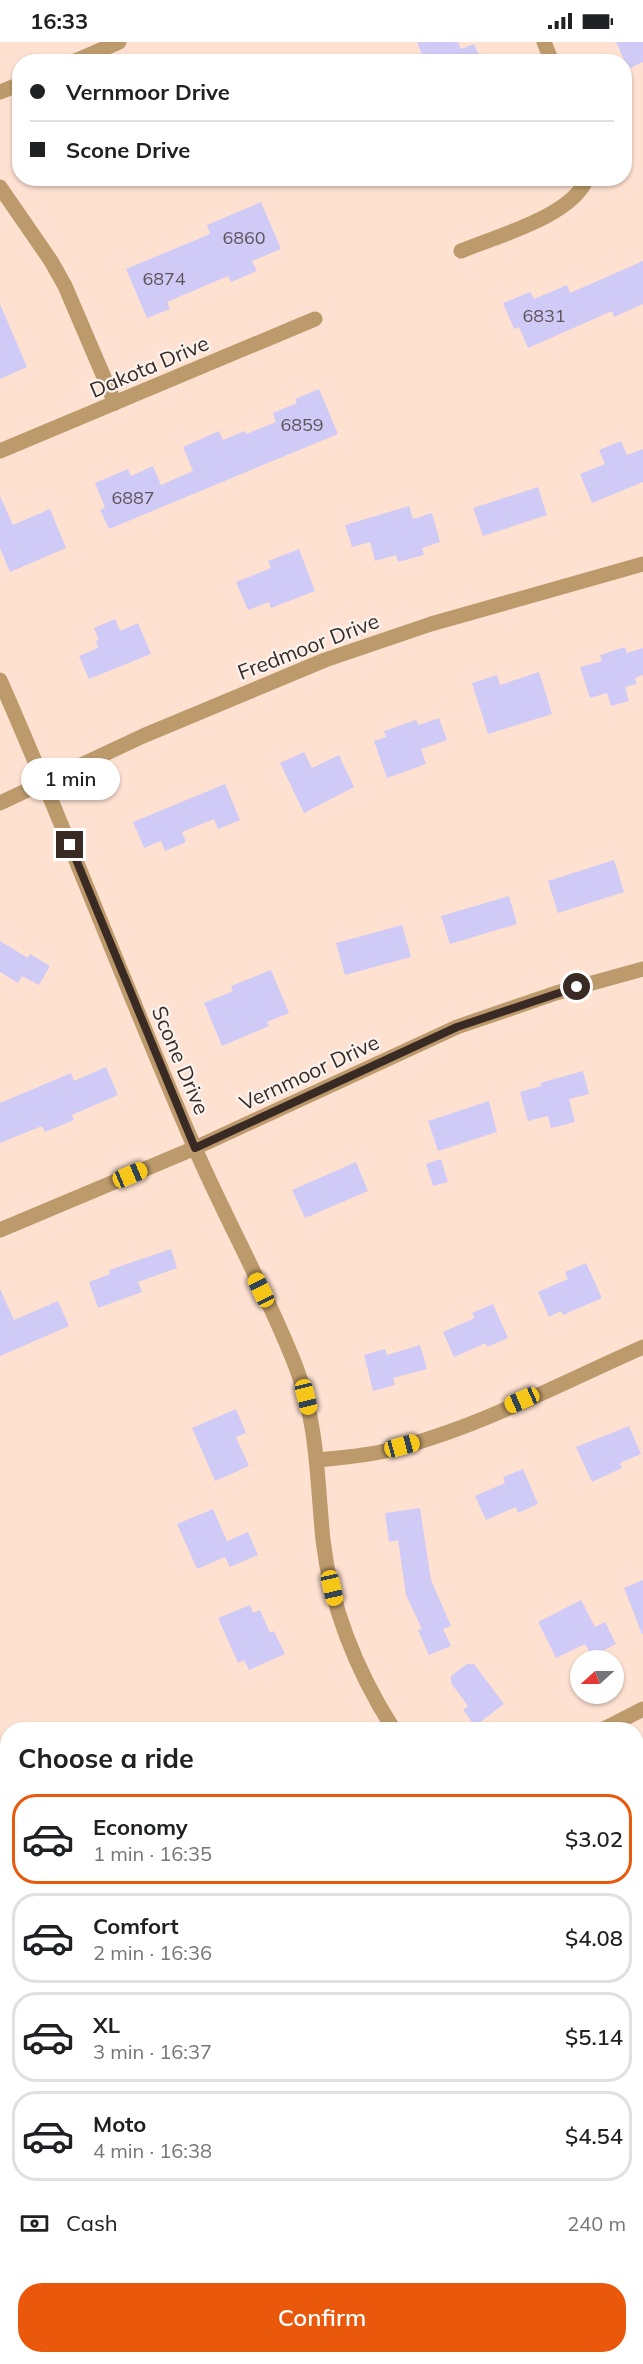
<!DOCTYPE html>
<meta charset="utf-8">
<style>
body{margin:0;font-family:Mulish,sans-serif;background:#f6f6f6;color:#202124;height:100vh;display:flex;flex-direction:column;font-size:22px;white-space:nowrap}
*{box-sizing:border-box;margin:0}
p{font-size:20px;color:#757577}
.icon{flex:none;width:33px;height:33px;fill:none;stroke:currentColor;stroke-width:2;stroke-linecap:round;stroke-linejoin:round}
.map{position:relative;flex:1;overflow:hidden}
.side{position:absolute;left:0px;top:1680px;width:644px;height:642px;display:flex;flex-direction:column;background:#fff;border-radius:24px 24px 0 0;box-shadow:0 2px 4px #0004}
.side>*{flex:none}
.top-card{position:absolute;left:12px;top:12px;width:620px;height:132px;border-radius:24px;box-shadow:0 2px 4px #0004;display:grid;align-content:center;height:132px;padding:0 18px;background:#fff}
.needle{width:39px;rotate:249deg}
.buttons{position:absolute;left:570px;top:1608px;display:grid;gap:12px}
.buttons a{display:grid;place-items:center;width:54px;height:54px;border-radius:50%;background:#fff;box-shadow:0 2px 4px #0004;font-size:30px}
.end{position:absolute;width:27px;height:27px;margin:-14px;border:8px solid #392b24;background:#fff;box-shadow:0 0 0 3px #fff}
.from{border-radius:50%}
.bubble{position:absolute;height:42px;border-radius:21px;background:#fff;box-shadow:0 2px 4px #0004;font-size:20px;font-weight:600;line-height:42px;text-align:center}
.car{position:absolute;width:18px;height:36px;margin:-18px -9px;border-radius:8px;box-shadow:0 0 4px 2px #0007;background:linear-gradient(#f5c518 24%,#345 0 40%,#f5c518 0 76%,#345 0 86%,#f5c518 0)}
.top-card b{display:flex;align-items:center;gap:21px;height:57px;font-size:22px}
.top-card b+b{border-top:2px solid #e0e0e0}
.top-card i{width:15px;height:15px;background:#202124}
ul{padding:0;list-style:none}
li{display:flex;align-items:center;gap:18px;height:90px;margin:0 12px 9px;padding:0 6px;border:3px solid #e0e0e0;border-radius:24px}
li div{flex:1}
li b{display:block;font-size:22px}
li em{font-style:normal;font-weight:600}
li.active{border-color:#ea580c}
li>.icon{width:54px;height:54px;stroke-width:1.5}
h2{padding:0 18px;font-size:27px;line-height:72px}
.pay{display:flex;align-items:center;gap:15px;height:66px;padding:0 18px;font-size:22px}
.pay p{margin-inline-start:auto}
.action{display:flex;gap:12px;margin-top:auto;padding:12px 18px}
.action a{flex:1;height:69px;border-radius:24px;background:#ea580c;color:#fff;font-size:24px;font-weight:600;line-height:69px;text-align:center}
.status{display:flex;justify-content:space-between;align-items:center;height:42px;padding:0 30px;background:#fff;direction:ltr}
.status svg{height:16px;fill:currentColor}
.map>svg:first-child{display:block}
</style>
<div class="status"><b>16:33</b><svg viewBox="0 0 49 12"><path d="M0 12V9h3v3zM5 12V6h3v6zM10 12V3h3v9zM15 12V0h3v12zM26 1h20v11H26zM47 4h2v5h-2z"/></svg></div>
<div class="map">
<svg width="643" height="2322" viewBox="0 0 643 2322">
<rect width="100%" height="100%" fill="#fee1d1"/>
<g fill="#d0caf7">
<path d="M417,0H458L461,7L474,2L482,20H425Z"/>
<path d="M616,0H643V20L628,27Z"/>
<path d="M261,160L281,207L252,219L257,229L231,240L228,234L167,260L170,267L147,276L126,227L210,192L207,183Z"/>
<path d="M643,219V262L614,275L612,269L528,306L519,285L514,287L503,261L530,250L534,257L567,243L570,251Z"/>
<path d="M0,262L27,325L0,337Z"/>
<path d="M319,347L338,392L109,487L100,468L105,466L95,441L128,427L131,434L153,424L161,443L193,429L183,405L219,389L223,398L244,389L246,392L276,380L273,371L297,361L295,357Z"/>
<path d="M621,399L627,413L643,407V440L592,461L580,432L605,422L599,408Z"/>
<path d="M538,445L547,473L483,494L473,466Z"/>
<path d="M0,454L13,483L50,467L66,506L10,530L0,506Z"/>
<path d="M409,464L413,477L432,471L440,500L422,506L424,513L398,520L396,513L375,519L370,500L352,505L345,483Z"/>
<path d="M299,507L315,549L271,566L269,560L248,568L236,540L271,526L268,519Z"/>
<path d="M115,577L120,589L138,581L151,612L89,637L79,614L98,606L96,599L99,598L94,586Z"/>
<path d="M625,605L627,611L643,606V633L635,636L637,642L625,645L629,659L611,664L607,651L590,656L580,625L602,619L600,613Z"/>
<path d="M539,630L552,672L488,692L472,641L497,633L500,643Z"/>
<path d="M439,676L447,698L421,707L426,722L387,736L374,699L386,695L384,689L416,678L419,683Z"/>
<path d="M304,710L312,726L339,713L354,745L304,771L280,721Z"/>
<path d="M225,742L240,778L218,787L214,777L182,790L186,800L165,809L161,799L144,806L133,780Z"/>
<path d="M614,818L624,850L558,871L548,839Z"/>
<path d="M509,854L517,882L450,902L441,874Z"/>
<path d="M402,883L411,915L345,933L336,901Z"/>
<path d="M0,899L28,916L30,912L50,924L39,943L22,934L18,941L0,930Z"/>
<path d="M271,928L289,971L267,980L269,984L222,1004L204,961L233,949L231,944Z"/>
<path d="M106,1025L118,1053L72,1073L74,1078L45,1090L42,1084L0,1101V1061L71,1031L74,1039Z"/>
<path d="M583,1029L589,1052L569,1057L575,1080L551,1086L548,1074L528,1079L520,1050L541,1044L540,1041Z"/>
<path d="M489,1059L497,1090L438,1109L428,1079Z"/>
<path d="M441,1117L448,1140L433,1144L426,1122Z"/>
<path d="M356,1120L368,1149L305,1176L292,1148Z"/>
<path d="M171,1207L177,1226L138,1240L142,1250L98,1266L89,1240L110,1232L109,1228Z"/>
<path d="M586,1221L602,1256L563,1273L561,1269L549,1275L538,1250L568,1237L565,1230Z"/>
<path d="M0,1247L14,1278L58,1259L69,1284L0,1314Z"/>
<path d="M493,1262L508,1296L487,1305L486,1301L454,1315L443,1290L475,1276L472,1271Z"/>
<path d="M420,1303L427,1327L393,1336L395,1343L373,1349L364,1313L385,1307L387,1313Z"/>
<path d="M236,1367L246,1391L236,1395L249,1424L215,1439L192,1386Z"/>
<path d="M629,1384L641,1412L620,1421L622,1426L592,1440L576,1405Z"/>
<path d="M523,1427L538,1462L518,1471L516,1465L486,1478L475,1454L505,1441L503,1435Z"/>
<path d="M420,1466L431,1538L451,1584L443,1587L451,1604L429,1613L418,1588L422,1587L406,1553L398,1498L389,1500L385,1471Z"/>
<path d="M213,1467L227,1499L248,1490L258,1513L230,1525L225,1515L197,1527L177,1482Z"/>
<path d="M643,1538V1592H642L624,1546Z"/>
<path d="M581,1558L595,1585L605,1580L616,1602L592,1614L585,1602L556,1616L538,1580Z"/>
<path d="M250,1563L253,1571L260,1568L270,1591L274,1589L285,1612L249,1628L244,1618L238,1621L218,1576Z"/>
<path d="M467,1622H474L504,1662L475,1684L463,1668L468,1664L451,1641V1634Z"/>
</g>
<g fill="none" stroke-linecap="round" stroke-linejoin="round">
<g stroke="#bc9a6c" stroke-width="15">
<path d="M544,0L552,20"/>
<path d="M73,20L119,0"/>
<path d="M0,50L20,42"/>
<path d="M0,145L51,219L65,244L115,361"/>
<path d="M461,209C497,194 573,174 587,136"/>
<path d="M0,409L315,277"/>
<path d="M0,638C68,792 127,950 194,1104C226,1178 267,1250 296,1325C318,1382 317,1439 323,1498C331,1567 357,1630 394,1688"/>
<path d="M0,761L143,694L325,618L431,582L643,522"/>
<path d="M0,1188L195,1106L457,985L556,951L643,927"/>
<path d="M317,1418C340,1416 363,1414 385,1409C472,1389 561,1341 643,1305"/>
<path d="M602,1688L643,1667"/>
<path d="M636,1959L643,1970"/>
<path d="M0,2104L8,2101"/>
<path d="M0,2291L8,2309"/>
</g>
</g>
<g fill="none" stroke-linecap="round" stroke-linejoin="round">
<path stroke="#392b24" stroke-width="8" d="M70,803L195,1106L457,985L577,945"/>
</g>
<g text-anchor="middle" dominant-baseline="central" stroke-width="4.5" stroke-linejoin="round" paint-order="stroke">
<g font-size="18" fill="#5f5359">
<text x="244" y="195">6860</text>
<text x="164" y="236">6874</text>
<text x="544" y="273">6831</text>
<text x="302" y="382">6859</text>
<text x="133" y="455">6887</text>
</g>
<g font-size="21" fill="#392b24" stroke="#fbf3ef">
<text transform="translate(149 324) rotate(-23)">Dakota Drive</text>
<text transform="translate(308 604) rotate(-21)">Fredmoor Drive</text>
<text transform="translate(181 1018) rotate(67)">Scone Drive</text>
<text transform="translate(309 1030) rotate(-25)">Vernmoor Drive</text>
</g>
</g>
</svg>
<div class="buttons">
<a><svg class="needle" viewBox="-14 -14 28 28"><path d="M0-13l5 13h-10z" fill="#e53935"/><path d="M0 13l5-13h-10z" fill="#757577"/></svg></a>
</div>
<i class="end from" style="left:577px;top:945px"></i>
<i class="end" style="left:70px;top:803px"></i>
<div class="bubble" style="left:21px;top:716px;width:99px">1 min</div>
<i class="car" style="left:130px;top:1133px;rotate:67deg"></i>
<i class="car" style="left:261px;top:1248px;rotate:334deg"></i>
<i class="car" style="left:306px;top:1355px;rotate:166deg"></i>
<i class="car" style="left:522px;top:1358px;rotate:246deg"></i>
<i class="car" style="left:402px;top:1404px;rotate:75deg"></i>
<i class="car" style="left:332px;top:1546px;rotate:167deg"></i>
<div class="top-card">
<b><i class="from"></i>Vernmoor Drive</b>
<b><i></i>Scone Drive</b>
</div>
<section class="side">
<h2>Choose a ride</h2>
<ul>
<li class="active"><svg class="icon" aria-label="car" viewBox="0 0 24 24"><path d="M5 17H2v-5l4-1 3-4h7l3 4 3 1v5h-3M9 17h6M6 11h13"/><circle cx="7" cy="17" r="2"/><circle cx="17" cy="17" r="2"/></svg><div><b>Economy</b><p>1 min · 16:35</p></div><em>$3.02</em></li>
<li><svg class="icon" aria-label="car" viewBox="0 0 24 24"><path d="M5 17H2v-5l4-1 3-4h7l3 4 3 1v5h-3M9 17h6M6 11h13"/><circle cx="7" cy="17" r="2"/><circle cx="17" cy="17" r="2"/></svg><div><b>Comfort</b><p>2 min · 16:36</p></div><em>$4.08</em></li>
<li><svg class="icon" aria-label="car" viewBox="0 0 24 24"><path d="M5 17H2v-5l4-1 3-4h7l3 4 3 1v5h-3M9 17h6M6 11h13"/><circle cx="7" cy="17" r="2"/><circle cx="17" cy="17" r="2"/></svg><div><b>XL</b><p>3 min · 16:37</p></div><em>$5.14</em></li>
<li><svg class="icon" aria-label="car" viewBox="0 0 24 24"><path d="M5 17H2v-5l4-1 3-4h7l3 4 3 1v5h-3M9 17h6M6 11h13"/><circle cx="7" cy="17" r="2"/><circle cx="17" cy="17" r="2"/></svg><div><b>Moto</b><p>4 min · 16:38</p></div><em>$4.54</em></li>
</ul>
<div class="pay"><svg class="icon" aria-label="cash" viewBox="0 0 24 24"><path d="M3 7h18v10H3z"/><circle cx="12" cy="12" r="2"/></svg>Cash<p>240 m</p></div>
<div class="action"><a>Confirm</a></div>
</section>
</div>
